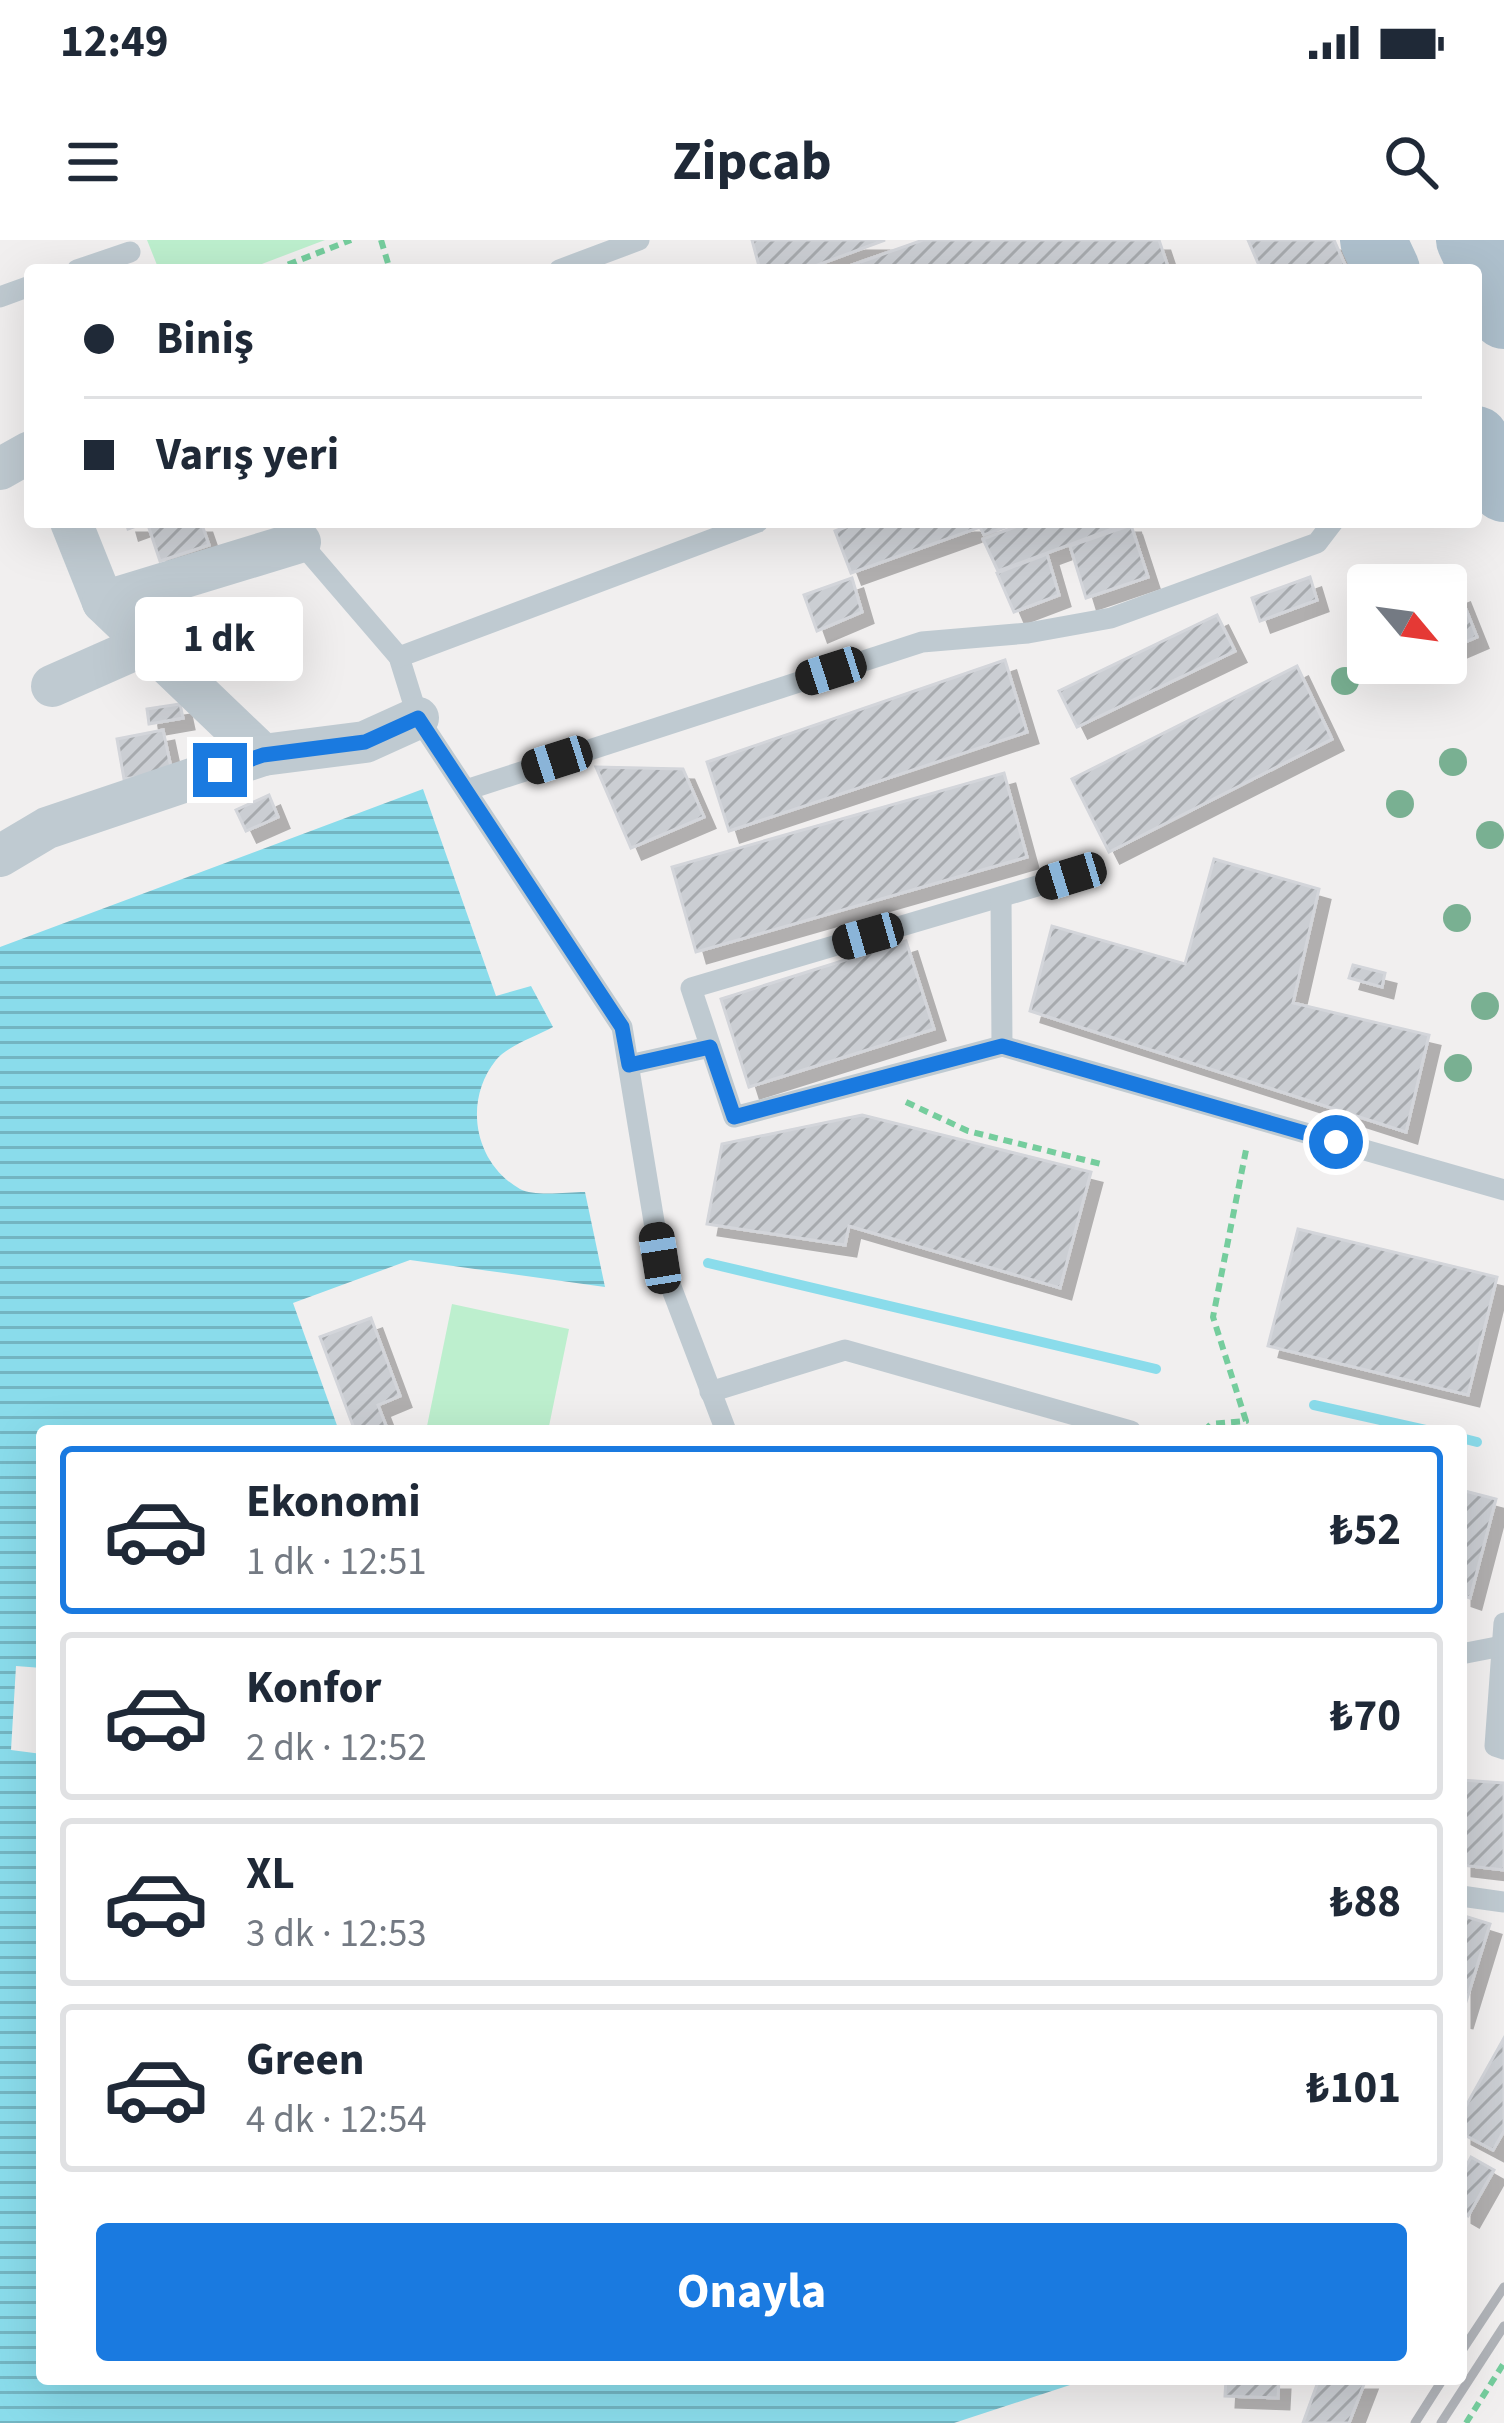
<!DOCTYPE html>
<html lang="tr">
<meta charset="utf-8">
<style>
body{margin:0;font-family:"Source Sans 3",sans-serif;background:#f6f6f7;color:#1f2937;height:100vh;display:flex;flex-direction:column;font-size:45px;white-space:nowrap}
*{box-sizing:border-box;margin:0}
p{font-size:39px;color:#747a83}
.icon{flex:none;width:66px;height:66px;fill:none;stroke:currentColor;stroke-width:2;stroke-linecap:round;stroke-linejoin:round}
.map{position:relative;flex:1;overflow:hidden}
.side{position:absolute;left:36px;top:1185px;width:1431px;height:960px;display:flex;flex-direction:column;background:#fff;border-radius:12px;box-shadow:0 12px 48px #0002}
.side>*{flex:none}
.hud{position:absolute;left:24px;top:24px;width:1458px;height:264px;border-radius:12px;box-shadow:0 12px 48px #0002;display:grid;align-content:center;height:264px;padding:0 60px;background:#fff}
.needle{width:78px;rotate:119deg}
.controls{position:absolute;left:1347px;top:324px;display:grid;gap:24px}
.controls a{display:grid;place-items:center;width:120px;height:120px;border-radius:12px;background:#fff;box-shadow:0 12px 48px #0002;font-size:60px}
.end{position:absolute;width:54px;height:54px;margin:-27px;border:15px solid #1a7ae0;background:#fff;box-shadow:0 0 0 6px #fff}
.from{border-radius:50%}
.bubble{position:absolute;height:84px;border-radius:12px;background:#fff;box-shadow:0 12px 48px #0002;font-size:39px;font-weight:700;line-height:84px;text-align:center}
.car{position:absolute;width:36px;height:72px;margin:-36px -18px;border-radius:15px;box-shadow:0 0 9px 3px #0007;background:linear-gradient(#222 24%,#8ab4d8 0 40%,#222 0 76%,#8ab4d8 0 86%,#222 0)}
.hud b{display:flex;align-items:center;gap:42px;height:114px;font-size:45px}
.hud b+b{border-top:3px solid #e0e1e3}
.hud i{width:30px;height:30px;background:#1f2937}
ul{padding:21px 0 0;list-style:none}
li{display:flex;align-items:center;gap:36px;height:168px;margin:0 24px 18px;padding:0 36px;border:6px solid #e0e1e3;border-radius:12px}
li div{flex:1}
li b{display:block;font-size:45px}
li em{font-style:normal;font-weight:700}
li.selected{border-color:#1a7ae0}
li>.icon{width:108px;height:108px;stroke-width:1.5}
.button{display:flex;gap:24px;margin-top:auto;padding:24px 60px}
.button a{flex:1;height:138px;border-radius:12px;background:#1a7ae0;color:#fff;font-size:48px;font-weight:700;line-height:138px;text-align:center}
.status{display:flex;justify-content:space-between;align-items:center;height:84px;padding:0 60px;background:#fff;direction:ltr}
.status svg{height:33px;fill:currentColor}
header{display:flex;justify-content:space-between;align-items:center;height:156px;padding:0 60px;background:#fff;font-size:54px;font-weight:700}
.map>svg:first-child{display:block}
</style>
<div class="status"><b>12:49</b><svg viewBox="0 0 49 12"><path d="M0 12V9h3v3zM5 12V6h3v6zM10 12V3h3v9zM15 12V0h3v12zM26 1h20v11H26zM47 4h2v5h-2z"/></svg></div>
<header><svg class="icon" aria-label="menu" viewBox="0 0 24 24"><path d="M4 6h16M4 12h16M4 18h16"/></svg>Zipcab<svg class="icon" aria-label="search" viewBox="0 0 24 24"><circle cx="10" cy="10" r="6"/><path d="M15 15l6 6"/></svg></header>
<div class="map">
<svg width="1504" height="2183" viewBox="0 0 1504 2183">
<defs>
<pattern id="water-rules" width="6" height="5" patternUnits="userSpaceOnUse" patternTransform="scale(3)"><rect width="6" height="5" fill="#8adceb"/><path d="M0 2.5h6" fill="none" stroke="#73b5c2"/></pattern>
<pattern id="building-hatch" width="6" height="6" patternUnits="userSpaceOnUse" patternTransform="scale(3)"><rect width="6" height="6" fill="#cbced3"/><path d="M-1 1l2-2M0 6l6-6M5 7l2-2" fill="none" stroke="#a7aaae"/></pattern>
<filter id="shadow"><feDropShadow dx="11" dy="11" stdDeviation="0" flood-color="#0004"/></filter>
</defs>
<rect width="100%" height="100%" fill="#f1efef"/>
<g fill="#bdefce">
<path d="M147,0H325L246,30H159Z"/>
<path d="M452,1064L569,1089L548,1191H426Z"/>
</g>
<path fill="url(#water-rules)" d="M423,549L496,756L531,746L553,787C537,796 507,806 496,820C463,861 474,923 520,949C535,957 567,952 585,952L605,1047L410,1020L293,1063L339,1191H42V1428L16,1426L11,1510L42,1514V2139H1070V2145L954,2183H0V707Z"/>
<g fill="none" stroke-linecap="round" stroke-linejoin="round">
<g stroke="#8adceb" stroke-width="10">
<path d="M708,1023L1156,1129"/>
<path d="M1314,1165L1430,1191"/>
<path d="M1461,1198L1477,1202"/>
</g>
</g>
<g fill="url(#building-hatch)" stroke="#d3d5da" stroke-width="3" filter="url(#shadow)">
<path d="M752,0H885L804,30H760Z"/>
<path d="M923,0H1159L1169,30H838Z"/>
<path d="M1248,0H1334L1346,27L1261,30Z"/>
<path d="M126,282H201L209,305L160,321L147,282L128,289Z"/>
<path d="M860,282H1019L984,295L980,287L851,333L835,291Z"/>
<path d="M1028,282H1131L998,331L983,299Z"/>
<path d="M1131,285L1148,337L1086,358L1070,306Z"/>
<path d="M1047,314L1059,355L1014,372L997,333Z"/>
<path d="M1310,337L1317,360L1260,381L1252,358Z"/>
<path d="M852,338L862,372L817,391L804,355Z"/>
<path d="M1459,352L1477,397L1456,406L1446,381V357Z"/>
<path d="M1217,375L1235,411L1077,487L1059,451Z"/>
<path d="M1005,420L1027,492L729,591L707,522Z"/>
<path d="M1297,426L1332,499L1109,612L1072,539Z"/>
<path d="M180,464L183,478L149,484L147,469Z"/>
<path d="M163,490L172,532L124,539L117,499Z"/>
<path d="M596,527L683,529L704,577L631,608Z"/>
<path d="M1004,533L1027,617L696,712L672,627Z"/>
<path d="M269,555L278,577L246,591L236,570Z"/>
<path d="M1214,619L1319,649L1293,763L1429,795L1406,892L1030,771L1052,686L1185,724Z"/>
<path d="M906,701L934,789L749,847L721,759Z"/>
<path d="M1353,725L1385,733L1382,747L1349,738Z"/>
<path d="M862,875L1091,932L1060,1048L849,986L845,1005L707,984L722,904Z"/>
<path d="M1298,989L1497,1037L1468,1155L1268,1106Z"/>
<path d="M371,1078L400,1156L378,1165L388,1191H355L320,1097Z"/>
<path d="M1461,1250L1496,1259L1470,1358L1461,1355Z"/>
<path d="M1461,1540L1504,1543V1630L1461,1625Z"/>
<path d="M1461,1675L1490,1684L1461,1778Z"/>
<path d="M1504,1798V1891L1493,1910L1461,1893V1875Z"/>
<path d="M1471,1917L1494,1930L1468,1976L1461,1972V1936Z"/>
<path d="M1226,2139H1279L1278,2158L1225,2156Z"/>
<path d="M1319,2139H1366L1349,2183H1303Z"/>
</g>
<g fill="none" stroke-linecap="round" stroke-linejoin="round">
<g stroke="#75cd9d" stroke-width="6" stroke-dasharray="9 6" stroke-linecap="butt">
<path d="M381,0L390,30"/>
<path d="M274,30L351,0"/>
<path d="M906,862L968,891L1101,924"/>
<path d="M1204,1191L1211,1184L1246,1181L1213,1077L1247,905"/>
<path d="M1466,2183L1504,2123"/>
</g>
<g stroke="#bfcad1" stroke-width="21">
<path d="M77,30L130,12"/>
<path d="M559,30L639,0"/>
<path d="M0,57L30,46"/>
<path d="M283,282L399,417L418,478L622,787L660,1018L726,1191"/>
<path d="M399,417L758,282"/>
<path d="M466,550L922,402L1028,393L1111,378L1317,303L1333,282"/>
<path d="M1071,636L691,748L734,877L1002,806L1504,950"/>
<path d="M1001,657L1002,806"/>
<path d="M629,825L710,807"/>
<path d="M710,1152L845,1110L1131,1191"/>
<path d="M1504,1383L1495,1506L1504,1509"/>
<path d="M1461,1414L1502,1406"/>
<path d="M1461,1656L1504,1662"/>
</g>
<g stroke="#bfcad1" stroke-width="42">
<path d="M0,229L30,212"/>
<path d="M71,282L103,362L300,302"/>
<path d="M103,362L263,515L365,502L418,478"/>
<path d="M52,446L147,404"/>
<path d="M0,616L47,588L263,515"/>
</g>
<g stroke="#aec0cd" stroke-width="66">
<path d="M1373,0L1387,30"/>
<path d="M1469,0L1504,76"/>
<path d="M1476,199L1504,249"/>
</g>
<g stroke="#b1b4b9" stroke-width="9">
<path d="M1461,2112L1504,2047"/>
<path d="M1415,2183L1443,2139"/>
<path d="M1441,2183L1504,2086"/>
</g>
</g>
<g fill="#79b092">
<circle cx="1345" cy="441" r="14"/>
<circle cx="1453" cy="522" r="14"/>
<circle cx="1400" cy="564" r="14"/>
<circle cx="1490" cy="595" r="14"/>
<circle cx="1457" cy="678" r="14"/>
<circle cx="1485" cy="766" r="14"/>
<circle cx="1458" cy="828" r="14"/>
</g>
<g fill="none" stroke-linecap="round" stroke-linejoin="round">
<path stroke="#1a7ae0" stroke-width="15" d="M220,530L263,515L365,502L418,478L622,787L629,825L710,807L734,877L1002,806L1336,902"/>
</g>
</svg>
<div class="controls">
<a><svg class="needle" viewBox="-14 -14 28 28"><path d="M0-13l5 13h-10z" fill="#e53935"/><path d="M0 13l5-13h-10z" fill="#747a83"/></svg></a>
</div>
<i class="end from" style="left:1336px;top:902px"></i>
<i class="end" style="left:220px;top:530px"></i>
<div class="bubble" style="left:135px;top:357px;width:168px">1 dk</div>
<i class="car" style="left:831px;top:431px;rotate:252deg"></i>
<i class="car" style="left:557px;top:520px;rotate:252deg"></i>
<i class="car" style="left:1071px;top:636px;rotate:253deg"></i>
<i class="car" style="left:868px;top:696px;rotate:254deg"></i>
<i class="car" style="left:660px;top:1018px;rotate:351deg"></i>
<div class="hud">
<b><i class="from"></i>Biniş</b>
<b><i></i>Varış yeri</b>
</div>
<section class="side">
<ul>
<li class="selected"><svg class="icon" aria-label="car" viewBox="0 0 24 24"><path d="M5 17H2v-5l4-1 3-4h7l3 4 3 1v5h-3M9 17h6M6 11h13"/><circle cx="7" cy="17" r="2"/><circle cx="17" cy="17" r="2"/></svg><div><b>Ekonomi</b><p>1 dk · 12:51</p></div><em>₺52</em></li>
<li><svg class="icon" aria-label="car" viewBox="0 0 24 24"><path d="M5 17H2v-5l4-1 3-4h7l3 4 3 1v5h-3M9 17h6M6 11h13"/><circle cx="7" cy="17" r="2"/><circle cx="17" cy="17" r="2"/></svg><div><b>Konfor</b><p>2 dk · 12:52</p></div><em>₺70</em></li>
<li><svg class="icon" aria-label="car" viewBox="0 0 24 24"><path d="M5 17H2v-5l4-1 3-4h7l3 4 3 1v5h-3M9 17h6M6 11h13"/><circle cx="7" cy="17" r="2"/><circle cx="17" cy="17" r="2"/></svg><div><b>XL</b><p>3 dk · 12:53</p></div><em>₺88</em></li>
<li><svg class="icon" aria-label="car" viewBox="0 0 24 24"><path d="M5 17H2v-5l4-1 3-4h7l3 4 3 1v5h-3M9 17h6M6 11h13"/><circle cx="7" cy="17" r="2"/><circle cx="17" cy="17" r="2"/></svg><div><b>Green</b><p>4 dk · 12:54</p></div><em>₺101</em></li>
</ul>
<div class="button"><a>Onayla</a></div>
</section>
</div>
